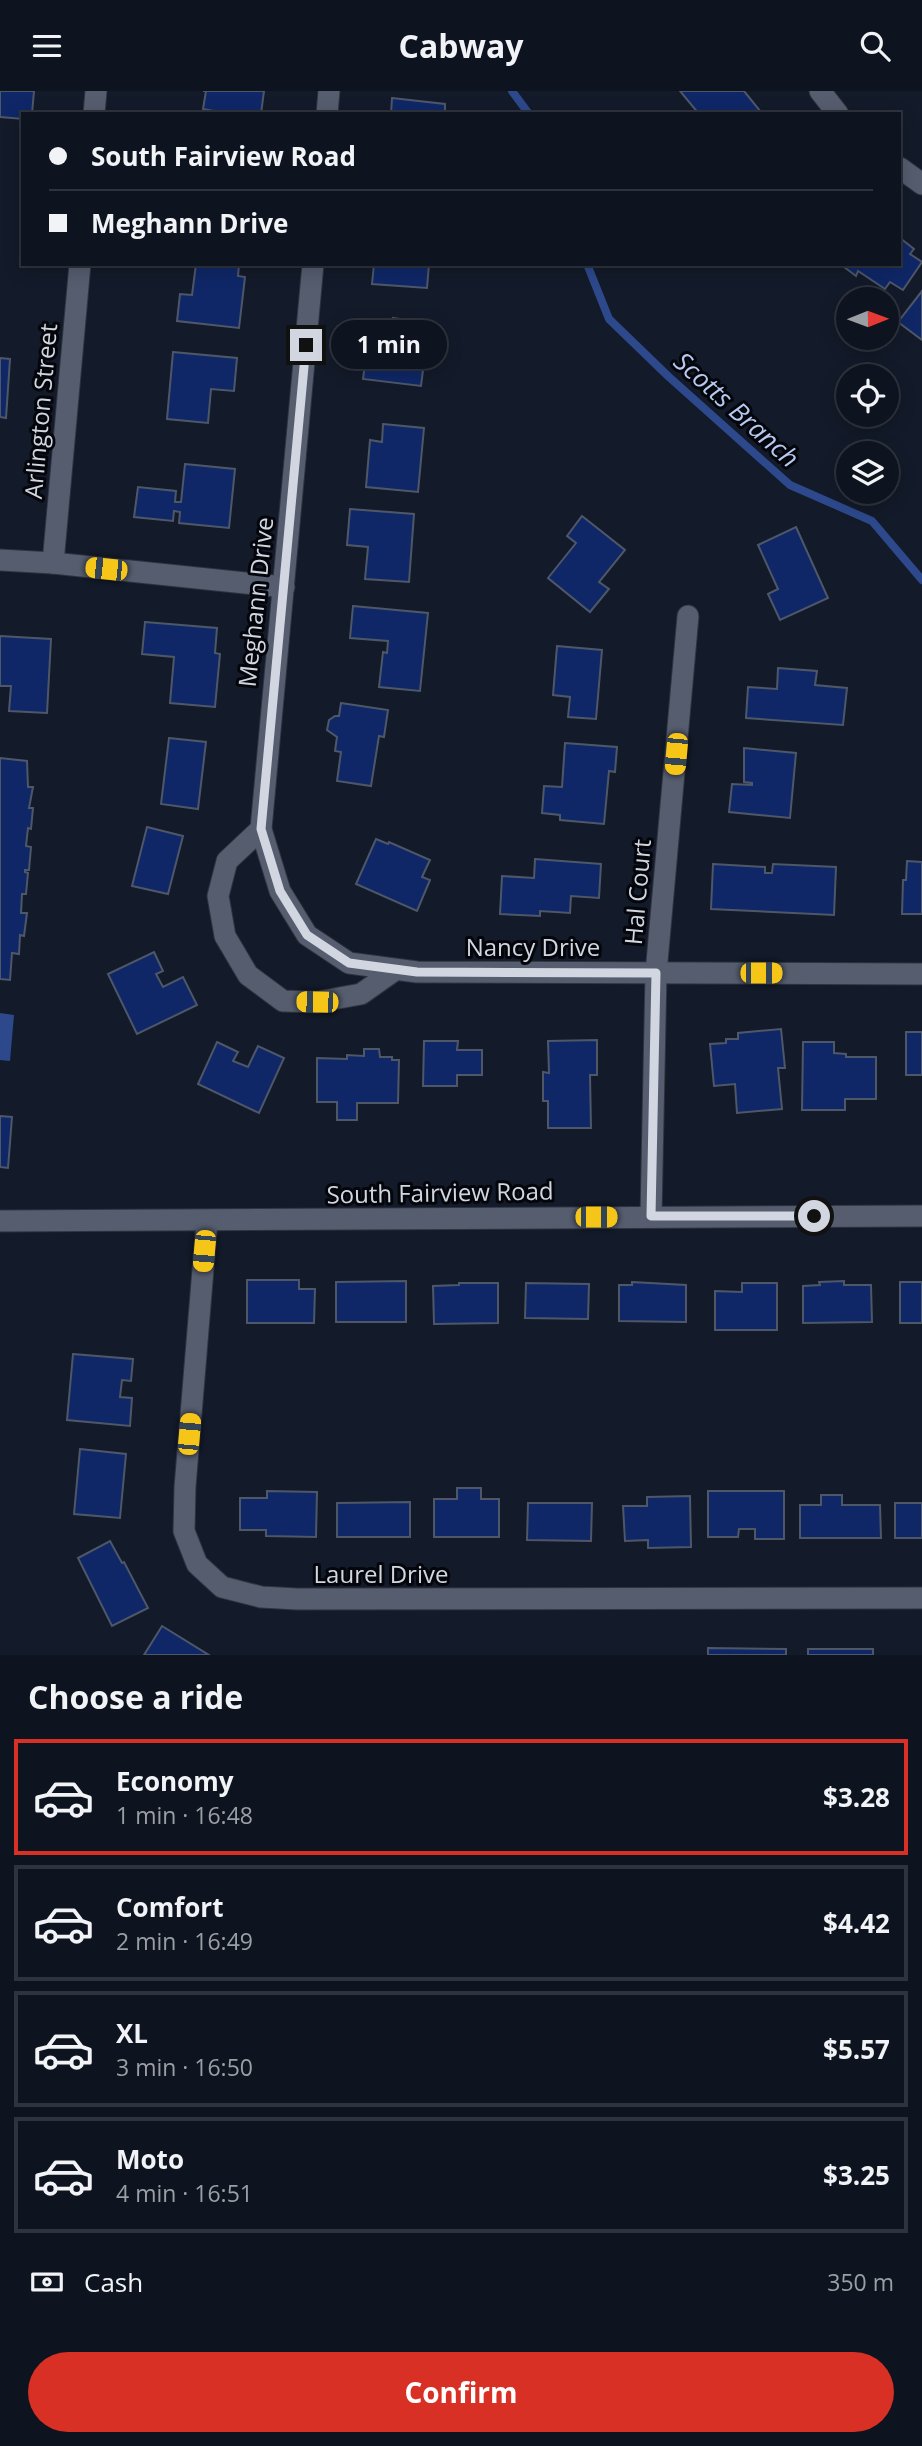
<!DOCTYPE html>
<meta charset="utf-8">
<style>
body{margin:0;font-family:"Open Sans",sans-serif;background:#1c212c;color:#f1f3f6;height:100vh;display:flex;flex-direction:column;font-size:26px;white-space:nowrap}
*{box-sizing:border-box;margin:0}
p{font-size:23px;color:#9b9ea4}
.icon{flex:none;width:38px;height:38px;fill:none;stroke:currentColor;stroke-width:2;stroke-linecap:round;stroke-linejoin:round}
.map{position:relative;height:1564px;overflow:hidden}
.side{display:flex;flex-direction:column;background:#0e141f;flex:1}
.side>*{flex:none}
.guide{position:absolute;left:21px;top:21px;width:880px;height:154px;border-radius:0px;box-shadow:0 4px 18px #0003,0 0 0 2px #2e333d;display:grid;align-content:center;height:154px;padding:0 28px;background:#0e141f}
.needle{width:46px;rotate:89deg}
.buttons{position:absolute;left:836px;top:196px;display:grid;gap:14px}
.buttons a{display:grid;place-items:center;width:63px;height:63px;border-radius:50%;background:#0e141f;box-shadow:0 4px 18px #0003,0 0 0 2px #2e333d;font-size:35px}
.end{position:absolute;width:32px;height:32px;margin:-16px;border:9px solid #d1d6e1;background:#111;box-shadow:0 0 0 4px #111}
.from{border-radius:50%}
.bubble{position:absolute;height:49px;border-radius:24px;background:#0e141f;box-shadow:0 4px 18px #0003,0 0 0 2px #2e333d;font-size:23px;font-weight:700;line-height:49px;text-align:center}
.car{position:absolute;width:21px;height:42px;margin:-21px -10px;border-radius:9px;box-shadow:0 0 5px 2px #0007;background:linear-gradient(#f5c518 24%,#345 0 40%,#f5c518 0 76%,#345 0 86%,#f5c518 0)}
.guide b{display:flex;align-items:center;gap:24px;height:66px;font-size:26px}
.guide b+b{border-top:2px solid #2e333d}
.guide i{width:18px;height:18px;background:#f1f3f6}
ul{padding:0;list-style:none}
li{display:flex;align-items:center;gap:21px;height:116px;margin:0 14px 10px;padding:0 14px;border:4px solid #2e333d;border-radius:0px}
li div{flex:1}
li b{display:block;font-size:26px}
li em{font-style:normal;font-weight:700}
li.active{border-color:#d93025}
li>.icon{width:63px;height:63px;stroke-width:1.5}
h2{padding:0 28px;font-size:32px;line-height:84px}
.pay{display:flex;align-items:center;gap:18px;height:77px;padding:0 28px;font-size:26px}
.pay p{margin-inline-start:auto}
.primary-button{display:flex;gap:14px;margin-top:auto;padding:14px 28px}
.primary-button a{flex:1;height:80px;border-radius:42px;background:#d93025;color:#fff;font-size:28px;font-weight:700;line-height:80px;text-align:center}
header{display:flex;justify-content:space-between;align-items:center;height:91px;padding:0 28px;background:#0e141f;font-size:32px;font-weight:700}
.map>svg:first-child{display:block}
</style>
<header><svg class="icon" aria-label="menu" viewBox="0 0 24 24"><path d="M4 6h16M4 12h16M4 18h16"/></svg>Cabway<svg class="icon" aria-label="search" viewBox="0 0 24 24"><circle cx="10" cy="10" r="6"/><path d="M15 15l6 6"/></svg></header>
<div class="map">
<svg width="922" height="1564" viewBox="0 0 922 1564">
<rect width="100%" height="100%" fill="#131a29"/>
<path fill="#2d498c" d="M0,922L14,924L10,970L0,969Z"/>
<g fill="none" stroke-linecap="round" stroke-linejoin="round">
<g stroke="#2d498c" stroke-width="8">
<path d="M512,0L529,23"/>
<path d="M587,173L609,228L669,286L790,394L872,430L922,489"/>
</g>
</g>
<g fill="#0f2767" stroke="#4e5768" stroke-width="2">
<path d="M0,0H34L32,23H23V28L0,26Z"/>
<path d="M203,0H264L261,23H230L203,18L206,0Z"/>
<path d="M680,0H744L761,21L699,23Z"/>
<path d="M392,7L445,13V23H391Z"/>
<path d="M900,147L914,158L910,163L922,171L903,199L890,191L885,198L858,180L856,185L840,173H900Z"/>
<path d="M196,173H239L238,185L245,186L239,237L177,230L180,203L192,204Z"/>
<path d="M374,173H429L427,197L372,193Z"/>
<path d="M922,200V249L898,231Z"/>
<path d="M393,227L429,232L421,295L363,288L367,258L382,260L383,253H388L389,245H385L387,228L393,229Z"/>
<path d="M173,261L237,267L234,300L211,298L208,332L167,328Z"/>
<path d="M0,267L10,268L6,327L0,326Z"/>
<path d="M383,333L424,337L418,401L366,396L370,349L382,351Z"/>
<path d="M185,373L235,378L229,437L179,432L180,421L174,420L173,430L134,426L138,396L176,400L175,411H181Z"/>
<path d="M350,418L414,423L409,491L365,488L368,456L347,454Z"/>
<path d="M582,425L625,459L599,491L609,498L590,521L548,487L576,452L567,445Z"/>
<path d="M796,436L828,507L780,529L768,503L778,498L758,454Z"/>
<path d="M353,515L428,522L420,600L379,596L383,561L387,562L388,550L350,547Z"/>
<path d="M145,531L217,537L215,562L220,563L215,616L170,612L174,566L142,563Z"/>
<path d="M0,545L51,548L47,622L9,620L11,595H0Z"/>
<path d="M557,555L602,559L596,628L568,626L570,606L553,604Z"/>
<path d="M778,577L817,580L815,594L847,597L843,634L746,627L748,596L777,598Z"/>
<path d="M341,612L388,619L384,646L379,645L371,695L337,690L341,661L335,660L337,646L327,639L329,629L335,625H339Z"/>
<path d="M169,647L206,651L198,718L161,713Z"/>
<path d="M565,652L617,656L615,681L609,680L604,733L560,729V724L542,722L544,695L562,696Z"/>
<path d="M744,657L796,662L790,727L729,721L732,693L752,694V692L744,691Z"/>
<path d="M0,667L27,670L28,696H33L29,717H33L31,738L28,737L26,755L31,756L29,779H25V781L28,782L26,803H22L21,822H27L24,845L20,844L19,863L12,862L10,889L0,888Z"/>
<path d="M147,736L183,745L168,803L132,795Z"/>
<path d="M376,748L388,753L389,751L430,769L422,786L430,789L417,820L356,793Z"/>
<path d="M535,768L601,773L599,807L571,805L570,822L540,820V825L500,823L502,785L534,787Z"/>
<path d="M907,770L922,771V823H902L903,789H906Z"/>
<path d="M713,773L765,776V782H772L773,773L836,776L834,824L711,818Z"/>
<path d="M154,861L163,880L156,883L163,896L183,886L197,914L137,943L108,883Z"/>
<path d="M781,938L785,977H778L782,1018L737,1022L735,993L714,995L710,953L726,952V948H738V942Z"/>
<rect x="906" y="941" width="16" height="43"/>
<path d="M597,949V984H590L591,1037H548V1010H543V981L549,982L548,950Z"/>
<path d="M424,950H458L457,959H482V984H457V995H423Z"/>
<path d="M217,951L238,961L233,970L248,976L258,955L284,967L259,1022L198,993Z"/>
<path d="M803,951H834V962L846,963V966H876V1008H845V1019H802Z"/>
<path d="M364,958H379L380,966H392V969H399L398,1012H357V1029H337V1011H317V967L347,968V964L364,965Z"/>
<path d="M0,1025L12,1026L8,1077L0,1076Z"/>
<path d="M247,1189H299V1198H315L314,1232H247Z"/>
<path d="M406,1190V1231H336V1191Z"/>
<path d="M844,1190V1194H871L872,1231L803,1232V1195L820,1194L819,1191Z"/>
<path d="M632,1191L686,1194V1231L619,1230V1194H632Z"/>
<rect x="900" y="1191" width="22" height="41"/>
<path d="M459,1192H498V1232L434,1233L433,1195L459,1194Z"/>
<path d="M526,1192L589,1193L588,1228L525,1227Z"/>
<path d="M742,1192H777V1239H715V1200L742,1201Z"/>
<path d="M73,1263L133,1268L131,1290L122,1289L120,1306L132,1307L130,1335L67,1329Z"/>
<path d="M80,1358L126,1363L120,1427L74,1423Z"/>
<path d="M457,1397H481V1408H499V1446H434V1408H457Z"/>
<path d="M267,1400L317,1401L316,1446L266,1445V1439H240V1407H267Z"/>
<path d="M708,1400H784V1448H755V1438H739L738,1446H708Z"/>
<path d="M821,1404H842V1414H880L881,1447H800V1414H821Z"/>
<path d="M690,1405L691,1456L648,1457V1449L625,1450L623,1415H647V1406Z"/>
<path d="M410,1411V1446H337V1412Z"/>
<path d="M528,1412H592L591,1450L527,1449Z"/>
<rect x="895" y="1412" width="27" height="35"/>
<path d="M110,1450L122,1472L124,1471L148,1517L112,1535L78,1467Z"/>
<path d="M162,1535L209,1564H144Z"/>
<path d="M708,1557L786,1558V1564H708Z"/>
<rect x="808" y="1558" width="65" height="6"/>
</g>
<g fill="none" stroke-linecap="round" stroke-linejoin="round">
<g stroke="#30333f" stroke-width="23">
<g id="minor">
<path d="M820,0L838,23"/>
<path d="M94,23L96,0"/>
<path d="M327,23L329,0"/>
<path d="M900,77L922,93"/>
<path d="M313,173L261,738L280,800L307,844L349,872L417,881L922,883"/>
<path d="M0,469L53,472L284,496"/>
<path d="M53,472L80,173"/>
<path d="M261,738L227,770L218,805L225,845L248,884L283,910L317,911L361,903L395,879"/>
<path d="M651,1125L656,882L688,525"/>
<path d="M0,1130L922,1125"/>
<path d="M207,1130L185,1396L184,1440L197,1473L222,1496L261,1506L297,1508L922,1507"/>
</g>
</g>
<use href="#minor" stroke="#555d6f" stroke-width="21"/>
</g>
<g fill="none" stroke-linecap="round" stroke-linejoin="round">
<path stroke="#d1d6e1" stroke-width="9" d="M306,254L261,738L280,800L307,844L349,872L417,881L656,882L651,1125H814"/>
</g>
<g text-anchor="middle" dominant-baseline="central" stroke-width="6" stroke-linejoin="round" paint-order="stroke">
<g font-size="24" fill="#d1d6e1" stroke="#04060b">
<text transform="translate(40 320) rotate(-85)">Arlington Street</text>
<text transform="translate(255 511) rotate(-84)">Meghann Drive</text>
<text transform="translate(637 801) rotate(-85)">Hal Court</text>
<text x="533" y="855">Nancy Drive</text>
<text transform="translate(440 1101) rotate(-1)">South Fairview Road</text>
<text x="381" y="1482">Laurel Drive</text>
</g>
<g font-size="26" font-style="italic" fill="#b6c9f0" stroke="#04060b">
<text transform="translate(737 318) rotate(42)">Scotts Branch</text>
</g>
</g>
</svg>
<div class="buttons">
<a><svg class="needle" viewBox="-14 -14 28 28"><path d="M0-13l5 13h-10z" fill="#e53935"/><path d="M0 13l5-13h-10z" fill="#9b9ea4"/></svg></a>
<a><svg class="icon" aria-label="locate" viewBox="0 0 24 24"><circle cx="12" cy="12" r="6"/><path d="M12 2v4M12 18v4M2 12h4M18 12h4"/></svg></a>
<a><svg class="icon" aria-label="layers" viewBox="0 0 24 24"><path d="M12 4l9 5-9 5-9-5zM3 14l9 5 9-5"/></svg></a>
</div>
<i class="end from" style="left:814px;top:1125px"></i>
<i class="end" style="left:306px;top:254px"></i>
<div class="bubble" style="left:331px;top:229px;width:116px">1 min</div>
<i class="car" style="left:106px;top:478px;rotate:276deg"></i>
<i class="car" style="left:676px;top:663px;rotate:185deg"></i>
<i class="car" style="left:761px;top:882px;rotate:90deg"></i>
<i class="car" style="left:317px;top:911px;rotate:271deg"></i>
<i class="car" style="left:596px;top:1126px;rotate:90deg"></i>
<i class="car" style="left:204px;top:1160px;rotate:185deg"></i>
<i class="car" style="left:189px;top:1343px;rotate:5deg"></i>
<div class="guide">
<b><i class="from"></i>South Fairview Road</b>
<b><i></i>Meghann Drive</b>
</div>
</div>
<section class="side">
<h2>Choose a ride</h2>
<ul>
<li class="active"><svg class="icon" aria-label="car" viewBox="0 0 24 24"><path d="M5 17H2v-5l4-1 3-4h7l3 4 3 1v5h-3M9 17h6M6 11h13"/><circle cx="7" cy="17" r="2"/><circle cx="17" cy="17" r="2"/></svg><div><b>Economy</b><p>1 min · 16:48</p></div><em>$3.28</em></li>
<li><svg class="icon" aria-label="car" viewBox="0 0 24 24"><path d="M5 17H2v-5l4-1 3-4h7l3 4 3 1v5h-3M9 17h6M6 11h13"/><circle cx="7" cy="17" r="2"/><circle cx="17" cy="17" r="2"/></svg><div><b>Comfort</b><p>2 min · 16:49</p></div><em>$4.42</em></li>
<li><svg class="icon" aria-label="car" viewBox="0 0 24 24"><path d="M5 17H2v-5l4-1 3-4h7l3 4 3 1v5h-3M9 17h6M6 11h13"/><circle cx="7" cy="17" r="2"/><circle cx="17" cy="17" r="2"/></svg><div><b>XL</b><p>3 min · 16:50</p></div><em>$5.57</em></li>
<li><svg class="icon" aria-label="car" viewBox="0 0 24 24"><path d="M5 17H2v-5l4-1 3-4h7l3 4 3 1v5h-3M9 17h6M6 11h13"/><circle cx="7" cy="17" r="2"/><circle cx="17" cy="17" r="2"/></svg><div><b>Moto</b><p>4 min · 16:51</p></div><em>$3.25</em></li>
</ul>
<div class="pay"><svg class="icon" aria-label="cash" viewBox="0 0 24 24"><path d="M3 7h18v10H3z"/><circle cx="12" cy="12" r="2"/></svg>Cash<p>350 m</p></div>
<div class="primary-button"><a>Confirm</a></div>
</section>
